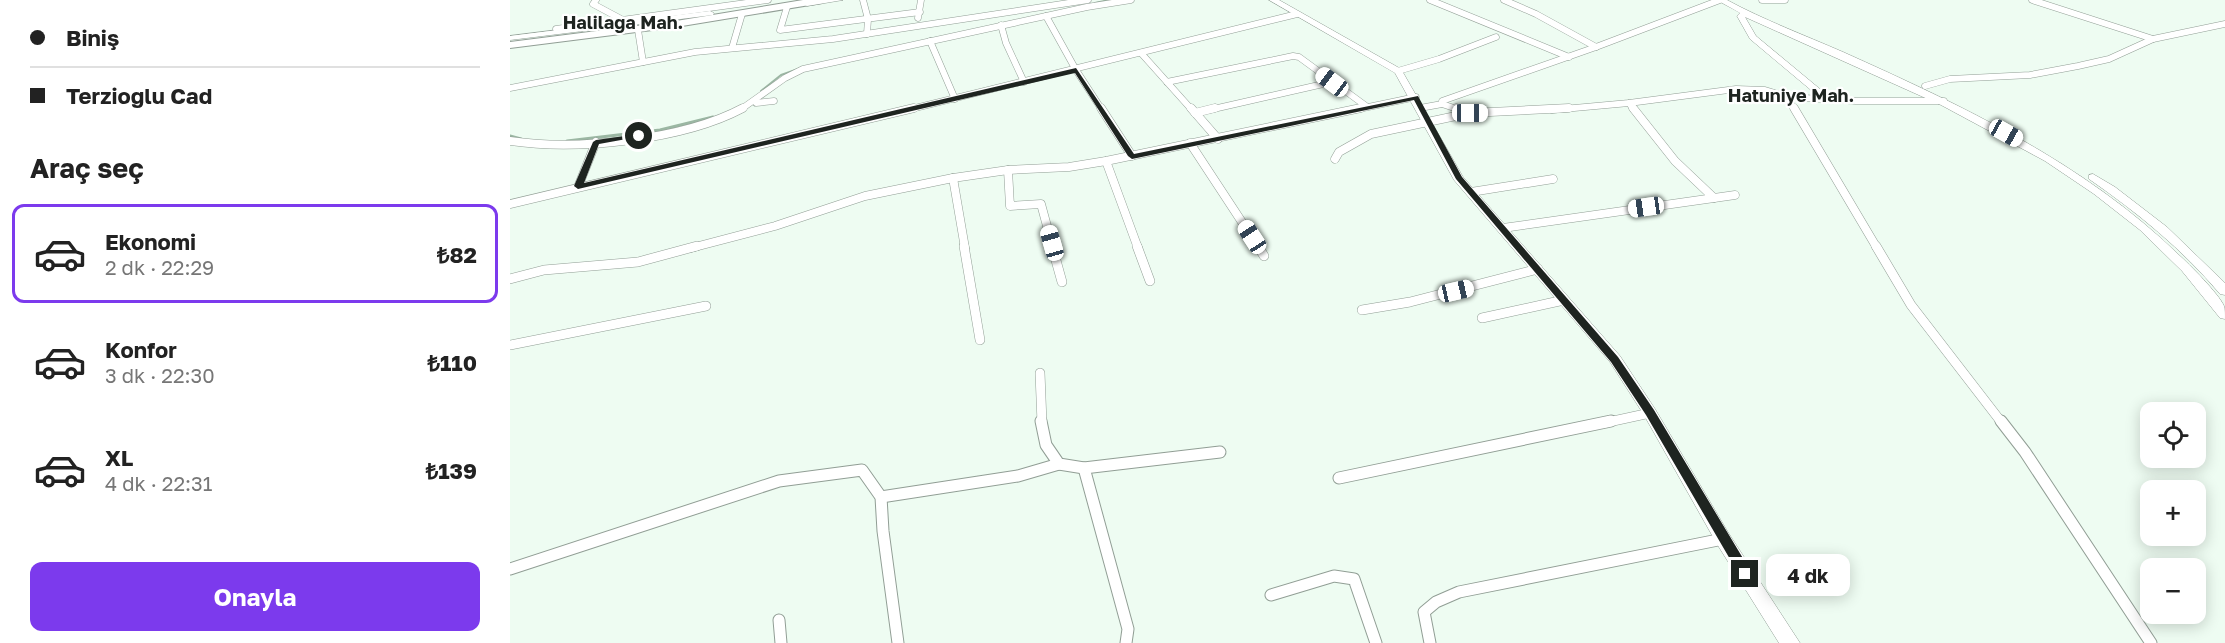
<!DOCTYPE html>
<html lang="tr">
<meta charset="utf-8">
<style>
body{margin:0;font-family:"Golos Text",sans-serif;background:#f2f2f2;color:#222;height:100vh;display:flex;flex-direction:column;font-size:22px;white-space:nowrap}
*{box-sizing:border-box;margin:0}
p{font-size:20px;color:#767676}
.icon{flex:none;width:33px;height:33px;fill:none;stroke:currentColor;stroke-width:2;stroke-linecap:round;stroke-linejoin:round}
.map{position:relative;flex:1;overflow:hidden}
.drawer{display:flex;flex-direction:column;background:#fff;width:510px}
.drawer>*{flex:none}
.banner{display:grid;align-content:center;height:132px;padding:0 30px;background:#fff}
.fabs{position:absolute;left:1630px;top:402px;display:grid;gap:12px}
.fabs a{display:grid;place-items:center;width:66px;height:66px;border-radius:12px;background:#fff;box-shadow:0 3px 15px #0003;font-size:30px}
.end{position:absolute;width:27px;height:27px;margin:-14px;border:8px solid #1e2420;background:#fff;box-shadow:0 0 0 3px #fff}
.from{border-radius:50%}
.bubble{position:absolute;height:42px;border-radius:12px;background:#fff;box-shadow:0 3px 15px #0003;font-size:20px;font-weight:700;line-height:42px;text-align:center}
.car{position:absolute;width:18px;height:36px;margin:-18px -9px;border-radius:8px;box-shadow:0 0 4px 2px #0007;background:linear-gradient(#fff 24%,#345 0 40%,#fff 0 76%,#345 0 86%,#fff 0)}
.banner b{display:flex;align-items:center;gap:21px;height:57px;font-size:22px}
.banner b+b{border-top:2px solid #e0e0e0}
.banner i{width:15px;height:15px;background:#222}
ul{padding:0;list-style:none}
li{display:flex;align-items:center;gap:18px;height:99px;margin:0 12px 9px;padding:0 18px;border:3px solid transparent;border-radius:12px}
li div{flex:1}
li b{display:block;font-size:22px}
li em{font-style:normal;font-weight:700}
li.current{border-color:#7c3aed}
li>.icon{width:54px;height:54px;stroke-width:1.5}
h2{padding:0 30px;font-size:27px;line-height:72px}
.primary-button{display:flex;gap:12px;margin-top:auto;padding:12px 30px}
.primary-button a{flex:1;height:69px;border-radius:12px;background:#7c3aed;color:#fff;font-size:24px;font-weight:700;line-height:69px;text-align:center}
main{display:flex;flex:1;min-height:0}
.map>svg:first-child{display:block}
</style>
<main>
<section class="drawer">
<div class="banner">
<b><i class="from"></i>Biniş</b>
<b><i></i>Terzioğlu Cad</b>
</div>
<h2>Araç seç</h2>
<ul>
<li class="current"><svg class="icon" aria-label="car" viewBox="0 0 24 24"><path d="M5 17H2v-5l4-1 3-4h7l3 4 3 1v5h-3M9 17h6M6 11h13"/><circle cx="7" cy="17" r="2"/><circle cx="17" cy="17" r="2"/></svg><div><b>Ekonomi</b><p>2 dk · 22:29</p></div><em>₺82</em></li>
<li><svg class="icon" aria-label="car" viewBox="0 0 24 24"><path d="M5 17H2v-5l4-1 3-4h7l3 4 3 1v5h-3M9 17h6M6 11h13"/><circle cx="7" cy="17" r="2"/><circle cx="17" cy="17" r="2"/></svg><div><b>Konfor</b><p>3 dk · 22:30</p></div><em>₺110</em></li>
<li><svg class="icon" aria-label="car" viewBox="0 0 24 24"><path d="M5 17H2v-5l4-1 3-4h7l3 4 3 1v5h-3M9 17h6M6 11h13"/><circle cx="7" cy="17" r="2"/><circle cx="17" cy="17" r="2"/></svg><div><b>XL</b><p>4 dk · 22:31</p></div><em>₺139</em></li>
</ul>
<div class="primary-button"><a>Onayla</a></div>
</section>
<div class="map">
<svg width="1715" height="643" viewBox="0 0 1715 643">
<rect width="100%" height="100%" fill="#eefcf2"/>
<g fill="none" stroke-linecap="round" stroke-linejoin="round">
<g stroke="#9bb7a3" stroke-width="2">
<path d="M585,3L599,0"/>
<path d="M251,91L271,75L291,68"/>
</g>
<g stroke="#9bb7a3" stroke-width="3">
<path d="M0,136L11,139"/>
<path d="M57,141L150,130L203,117"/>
</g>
<g stroke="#919e95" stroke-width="7">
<g id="street-far3">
<path d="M86,0L83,4L113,20"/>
<path d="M353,0L358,19L357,34"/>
<path d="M920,0L1059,57"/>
<path d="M994,0L1026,14L1086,47"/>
<path d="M1252,0H1275"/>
<path d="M1522,0L1643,39"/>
<path d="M277,7L270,30L410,12"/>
<path d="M536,16L566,70L592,110"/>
<path d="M408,18L411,0"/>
<path d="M491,25L496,43L514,82"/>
<path d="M46,29L258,0"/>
<path d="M128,30L133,62"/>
<path d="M420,41L445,99"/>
<path d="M222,48L232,14"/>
<path d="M631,53L682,110"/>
<path d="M888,71L929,59L986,37"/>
<path d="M657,82L783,56L789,57L856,106"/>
<path d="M1415,86L1440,79L1520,75L1568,66L1599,59L1643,39L1715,24"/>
<path d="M0,88L185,52L323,39L578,0"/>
<path d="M1277,97L1285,110"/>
<path d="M246,103L264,101"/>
<path d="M1119,103L1124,110"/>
<path d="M932,104V101L1086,47L1210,0"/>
<path d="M910,108L932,104L950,110"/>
<path d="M230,110L275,78L293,69L577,7L621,0"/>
<path d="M397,110L787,14"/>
<path d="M699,110L822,82"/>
<path d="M844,110L906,97"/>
<path d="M1042,110L1119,103L1226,89L1255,90L1277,97L1346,101H1434"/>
</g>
</g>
<g stroke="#919e95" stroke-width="9">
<g id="street-far2">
<path d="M591,108L622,156"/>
<path d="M681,108L708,139"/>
<path d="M946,108L957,112"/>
<path d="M1284,108L1367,248"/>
<path d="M685,113L705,108"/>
<path d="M0,141C67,151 173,140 233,108"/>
<path d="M680,143L749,248"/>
<path d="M825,159L829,152L861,134L960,113L1059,108"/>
<path d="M596,161L628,248"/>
<path d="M498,170L500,206L531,204L543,248"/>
<path d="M443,178L455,248"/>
<path d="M68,187L86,142"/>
<path d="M961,192L1043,179"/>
<path d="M1204,198L1225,195"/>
<path d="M0,204L404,108"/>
<path d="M993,228L1204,198L1165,161L1123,108"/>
<path d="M181,248L265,226L355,196L443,178L498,170L559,167L596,161L851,108"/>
</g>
</g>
<g stroke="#919e95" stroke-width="10">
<g id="street-far1">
<path d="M454,246L470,340"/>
<path d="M542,246L552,282"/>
<path d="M627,246L640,281"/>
<path d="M748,246L754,256"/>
<path d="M1366,246L1401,305L1492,423"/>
<path d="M0,279L34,270L128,262L187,246"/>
<path d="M852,310L900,302L1028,269"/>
<path d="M972,318L1054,300"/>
<path d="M0,345L196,306"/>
<path d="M530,373L532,423"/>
<path d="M1094,423L1140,413"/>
</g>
</g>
<g stroke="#919e95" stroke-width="13">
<g id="street">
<path d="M531,421L536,445L549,464L574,468L710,452"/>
<path d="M1491,421L1515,452L1641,643"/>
<path d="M574,468L618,629L616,643"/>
<path d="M829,478L1101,421"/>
<path d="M371,497L508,476L549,464"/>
<path d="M0,569L269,481L352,470L371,497L373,531L388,643"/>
<path d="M761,595L824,576L844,579L866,643"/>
<path d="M269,620L271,643"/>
<path d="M920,643L914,612L926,602L949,592L1213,539"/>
</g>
</g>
<g stroke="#919e95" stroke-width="1">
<g id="secondary">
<path d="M311,0H333L297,6L293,4Z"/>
<path d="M759,0H769L891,69L953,177L1110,356L1145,409L1219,534L1290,643H1269L1207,544L1134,415L1100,362L944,180L885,73Z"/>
<path d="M1207,0H1217C1254,20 1294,35 1333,52C1453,106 1573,162 1669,255C1679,264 1709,294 1714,306C1715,309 1715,315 1715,319L1710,318L1672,271L1630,230L1584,194L1535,161L1431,105L1235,17L1246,36L1322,99L1314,101L1240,39L1227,16L1230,13Z"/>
<path d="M200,11L204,13L203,15L0,40V36Z"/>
<path d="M1583,174L1605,187L1657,227L1715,283V295L1710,294C1672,249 1628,213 1579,179V175Z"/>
</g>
</g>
<g stroke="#919e95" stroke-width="2">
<path id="highway" d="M293,0H317L312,3L166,27L0,48V42L166,21Z"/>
</g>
<use href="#street-far3" stroke="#fff" stroke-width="6"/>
<use href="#street-far2" stroke="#fff" stroke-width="8"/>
<use href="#street-far1" stroke="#fff" stroke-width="9"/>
<use href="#street" stroke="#fff" stroke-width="11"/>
<use href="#secondary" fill="#fff" fill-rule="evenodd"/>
<use href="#highway" fill="#fff" fill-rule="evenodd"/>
</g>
<path fill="#1e2420" d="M566,68L624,154L908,96L952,177L1108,357L1144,410L1240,570L1242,574L1240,578H1231L1136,415L1101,362L946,179L904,100L622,159L618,156L565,73L68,189L64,186L83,142L86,140L129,134L133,136L89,144L74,183Z"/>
<g text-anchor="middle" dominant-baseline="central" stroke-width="4.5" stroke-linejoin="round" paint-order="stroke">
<g font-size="18" font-weight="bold" fill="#1e2420" stroke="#fff">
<text x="113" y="22">Halilağa Mah.</text>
<text x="1281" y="95">Hatuniye Mah.</text>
</g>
</g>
</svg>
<div class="fabs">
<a><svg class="icon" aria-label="locate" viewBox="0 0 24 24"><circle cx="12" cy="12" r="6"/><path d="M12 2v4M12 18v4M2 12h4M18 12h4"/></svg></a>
<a>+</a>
<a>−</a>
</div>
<i class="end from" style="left:129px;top:136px"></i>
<i class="end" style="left:1235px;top:574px"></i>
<div class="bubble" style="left:1256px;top:554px;width:84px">4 dk</div>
<i class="car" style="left:822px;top:82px;rotate:307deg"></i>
<i class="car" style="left:960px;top:113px;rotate:90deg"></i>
<i class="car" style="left:1496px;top:133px;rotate:119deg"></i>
<i class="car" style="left:1136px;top:207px;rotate:262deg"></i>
<i class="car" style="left:742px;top:237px;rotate:327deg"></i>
<i class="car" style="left:542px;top:243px;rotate:344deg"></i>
<i class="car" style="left:946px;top:291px;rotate:77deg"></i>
</div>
</main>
